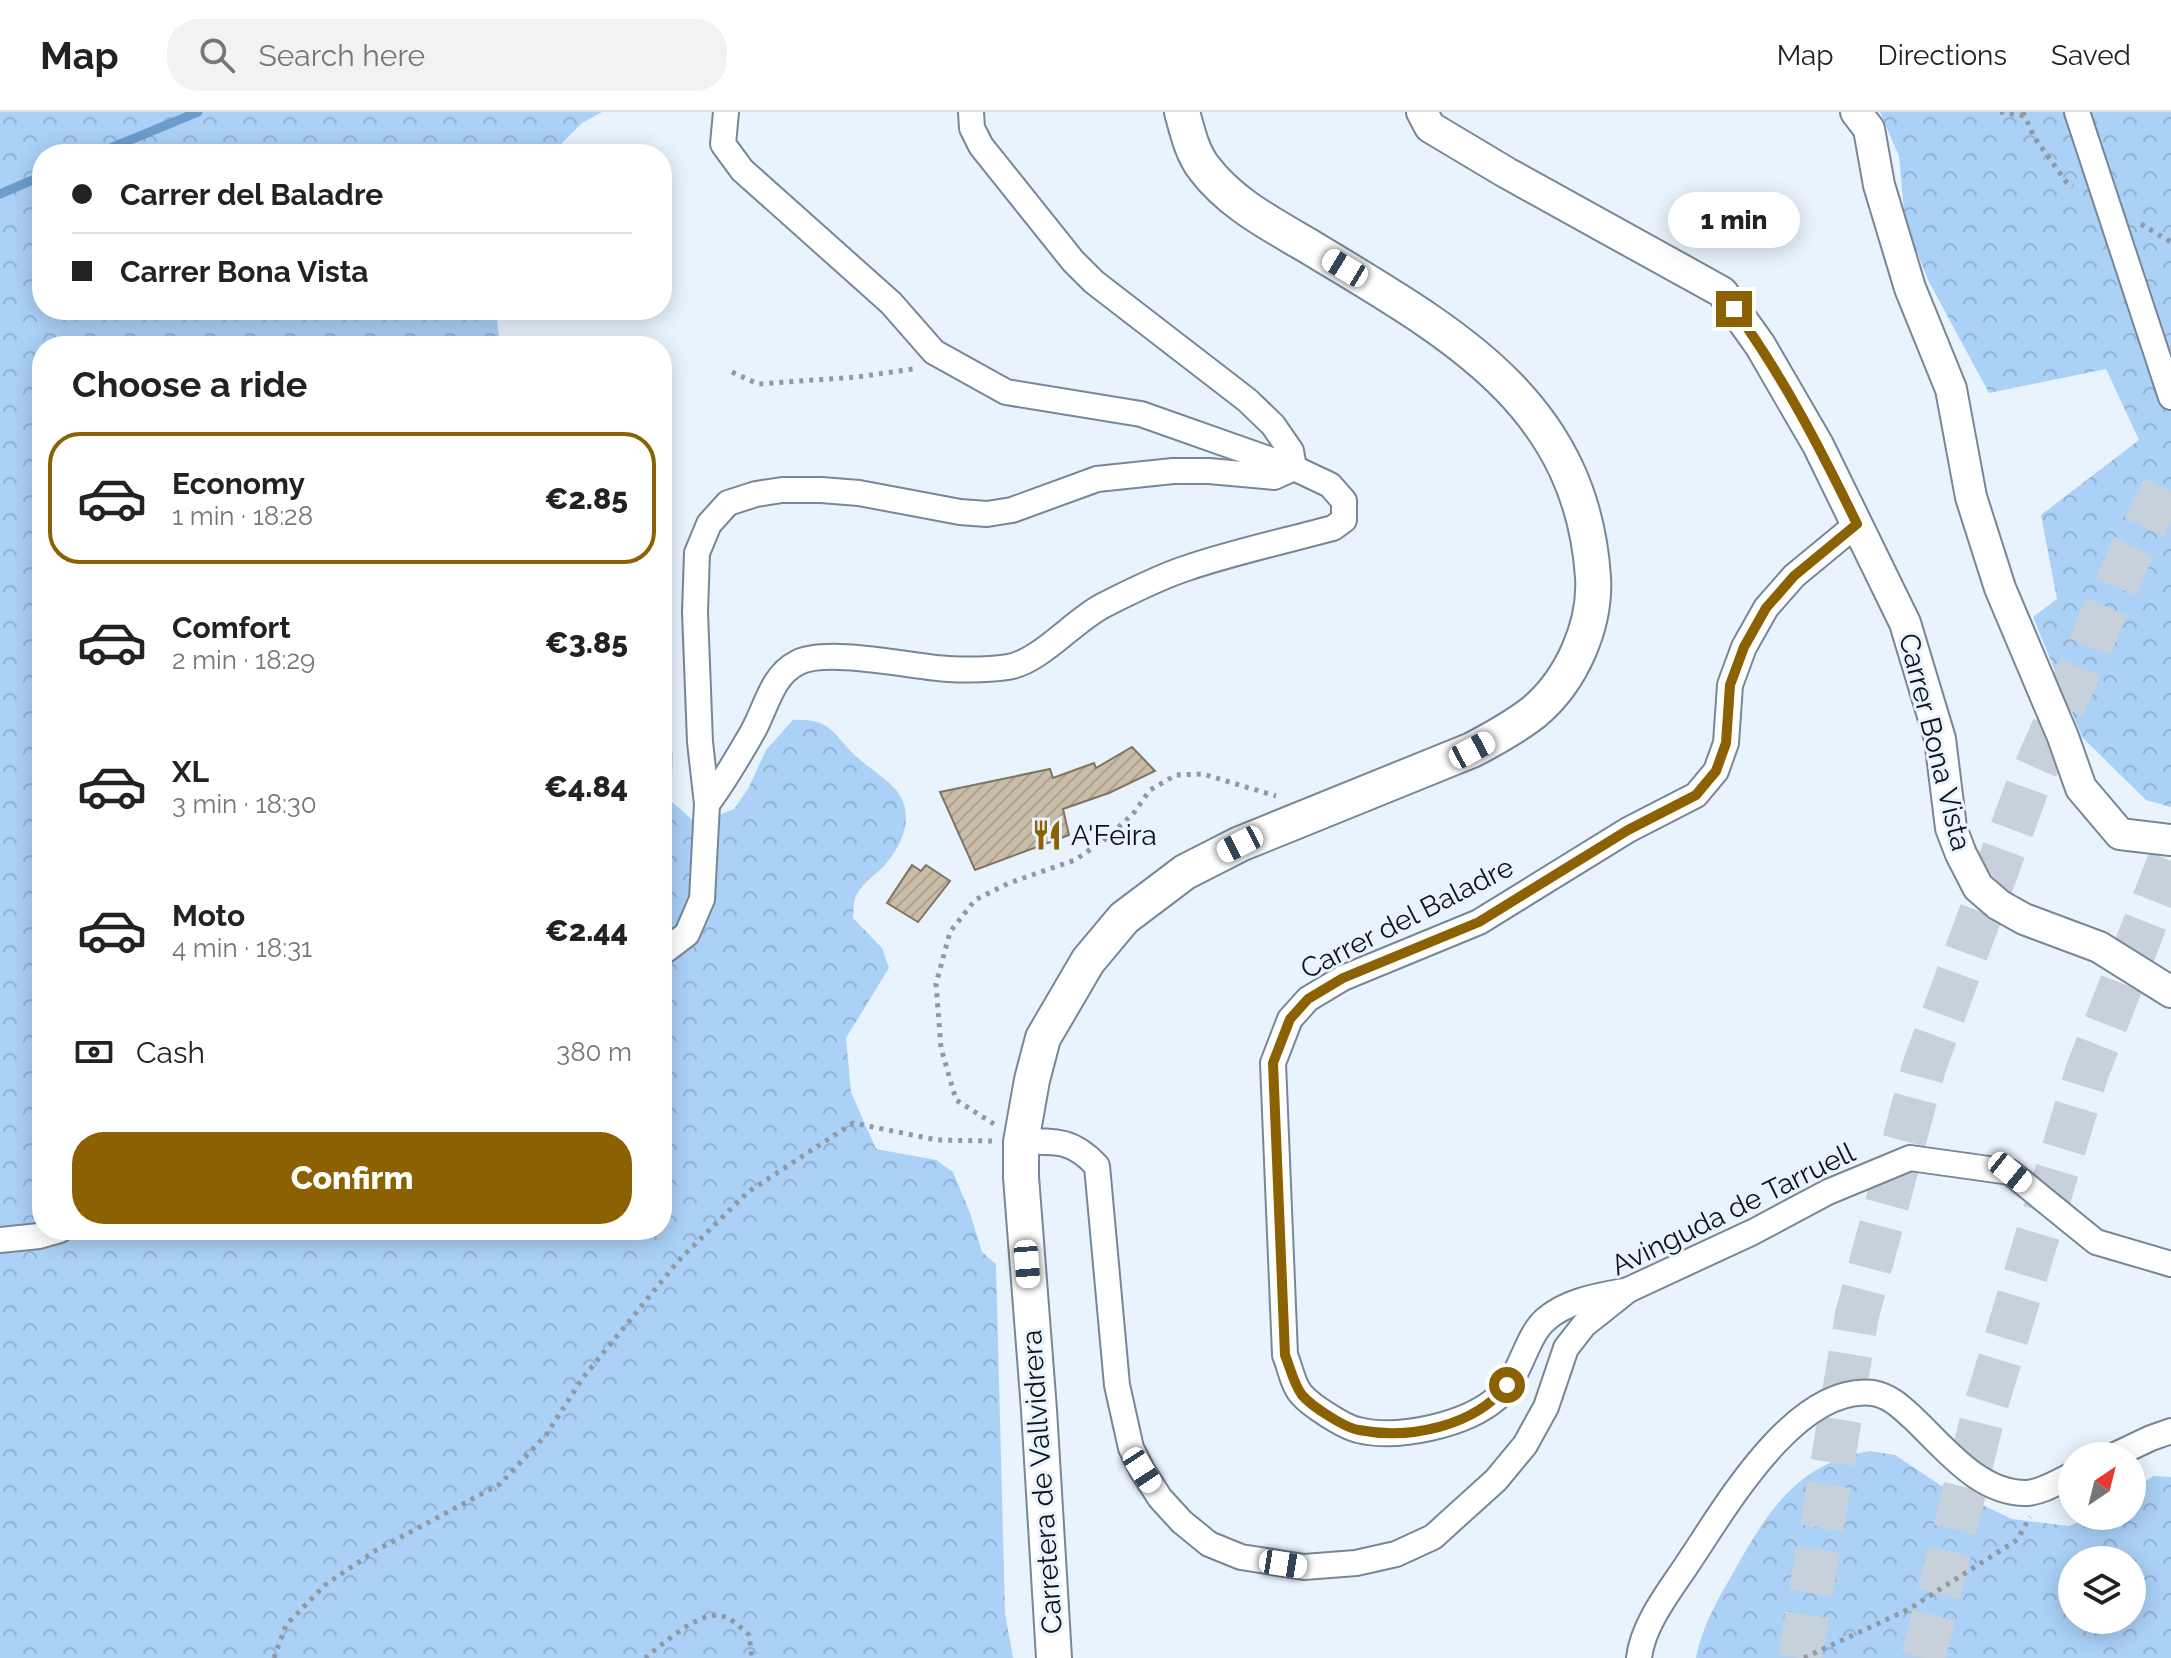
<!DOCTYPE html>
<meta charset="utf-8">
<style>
body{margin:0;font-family:Raleway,sans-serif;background:#f2f2f2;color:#222;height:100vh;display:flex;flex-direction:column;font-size:30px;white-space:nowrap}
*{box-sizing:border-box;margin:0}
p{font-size:26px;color:#767676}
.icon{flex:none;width:44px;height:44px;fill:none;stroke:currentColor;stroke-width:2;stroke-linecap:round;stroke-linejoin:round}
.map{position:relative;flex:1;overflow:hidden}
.drawer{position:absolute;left:32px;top:224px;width:640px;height:904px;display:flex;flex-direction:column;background:#fff;border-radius:32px;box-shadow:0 4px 20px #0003}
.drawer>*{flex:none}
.hud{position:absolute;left:32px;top:32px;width:640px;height:176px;border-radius:32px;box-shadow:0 4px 20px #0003;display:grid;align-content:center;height:176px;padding:0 40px;background:#fff}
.needle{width:52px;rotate:35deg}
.tools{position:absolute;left:2058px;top:1330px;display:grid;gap:16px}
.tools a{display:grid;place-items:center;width:88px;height:88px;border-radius:50%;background:#fff;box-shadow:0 4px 20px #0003;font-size:40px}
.end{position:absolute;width:36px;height:36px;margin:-18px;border:10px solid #8b6102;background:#fff;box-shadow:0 0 0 4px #fff}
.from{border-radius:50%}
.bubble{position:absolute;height:56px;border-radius:28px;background:#fff;box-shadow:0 4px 20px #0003;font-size:26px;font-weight:800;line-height:56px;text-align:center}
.car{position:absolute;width:24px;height:48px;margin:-24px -12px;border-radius:10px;box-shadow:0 0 6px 2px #0007;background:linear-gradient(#fff 24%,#345 0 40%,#fff 0 76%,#345 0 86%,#fff 0)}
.hud b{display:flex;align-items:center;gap:28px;height:76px;font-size:30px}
.hud b+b{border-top:2px solid #e0e0e0}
.hud i{width:20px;height:20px;background:#222}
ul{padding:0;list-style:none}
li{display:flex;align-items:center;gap:24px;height:132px;margin:0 16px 12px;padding:0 24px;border:4px solid transparent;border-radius:32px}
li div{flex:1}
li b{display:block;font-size:30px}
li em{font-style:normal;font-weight:800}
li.current{border-color:#8b6102}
li>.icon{width:72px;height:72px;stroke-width:1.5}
h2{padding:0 40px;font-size:36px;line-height:96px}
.pay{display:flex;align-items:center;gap:20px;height:88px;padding:0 40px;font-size:30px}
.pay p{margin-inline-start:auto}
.button{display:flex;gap:16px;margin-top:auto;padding:16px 40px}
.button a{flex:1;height:92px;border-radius:32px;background:#8b6102;color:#fff;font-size:32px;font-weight:800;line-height:92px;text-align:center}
header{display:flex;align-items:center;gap:48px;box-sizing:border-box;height:112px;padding:0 40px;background:#fff;border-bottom:2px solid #e0e0e0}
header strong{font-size:38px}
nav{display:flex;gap:44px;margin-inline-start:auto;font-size:28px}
.search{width:560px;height:72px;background:#f2f2f2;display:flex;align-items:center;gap:20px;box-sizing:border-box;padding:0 28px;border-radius:32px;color:#767676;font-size:30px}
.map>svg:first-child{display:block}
</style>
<header>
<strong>Map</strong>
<div class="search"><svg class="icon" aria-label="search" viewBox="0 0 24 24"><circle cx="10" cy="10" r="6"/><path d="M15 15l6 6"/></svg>Search here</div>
<nav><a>Map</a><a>Directions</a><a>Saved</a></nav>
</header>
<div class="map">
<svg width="2171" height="1546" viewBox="0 0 2171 1546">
<defs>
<pattern id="forest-crowns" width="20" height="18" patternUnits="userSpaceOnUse" patternTransform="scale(2)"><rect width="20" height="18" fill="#abd1f7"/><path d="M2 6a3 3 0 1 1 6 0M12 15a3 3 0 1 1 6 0" fill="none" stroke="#92b2d3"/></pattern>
<pattern id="building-hatch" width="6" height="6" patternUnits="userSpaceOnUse" patternTransform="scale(2)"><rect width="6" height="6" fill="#cabda8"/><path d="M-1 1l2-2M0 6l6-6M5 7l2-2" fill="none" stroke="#aca190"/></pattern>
</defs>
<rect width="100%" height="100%" fill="#e8f3fe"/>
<g fill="url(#forest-crowns)" fill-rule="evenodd">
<path d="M0,0H602L582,11L551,42H42V198H496L500,234H42V1118H662V617L673,642L671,689L697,712L734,697L748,677L766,638L793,608C833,606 832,623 858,646C870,657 885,665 896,678C916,703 903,733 883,755C874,764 864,770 857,782C853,788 854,798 853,806L882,836L889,856L846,926L851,980L876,1037L936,1048L953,1060L970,1101L982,1140L996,1152L1005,1501L1013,1546H0Z"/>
<path d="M1880,0H2171V695L2146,688L2082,625L2033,505L2057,487L2041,403L2139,328L2106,257L1989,281L1928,168L1905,110L1899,44Z"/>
<path d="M1870,1339L1895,1343L1940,1373L2012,1407L2069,1414L2094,1404H2132V1379L2153,1364L2171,1365V1546H1696C1702,1514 1717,1489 1733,1461C1767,1401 1796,1351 1870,1339ZM2072,1448H2132V1508H2072Z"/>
</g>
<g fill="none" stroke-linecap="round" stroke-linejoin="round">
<g stroke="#6b9ccb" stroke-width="9">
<path d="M96,42L198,0"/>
<path d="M0,82L42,64"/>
</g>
</g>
<g fill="url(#building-hatch)" stroke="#807461" stroke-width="2">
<path d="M1132,635L1155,659L1109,681L1063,697L1069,723L975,758L940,680L1050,657L1053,666L1094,651L1096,656Z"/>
<path d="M912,753L921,759L926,753L950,769L918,810L887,791Z"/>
</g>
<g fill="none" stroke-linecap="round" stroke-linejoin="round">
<g stroke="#c7d1dc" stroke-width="44" stroke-dasharray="44 22" stroke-linecap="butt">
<path d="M1800,1546L1857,1203L1924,955L2027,676L2133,436L2171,363"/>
<path d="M1923,1546L1984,1300L2087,960L2171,745"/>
</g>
<g stroke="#778798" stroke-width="28">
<g id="minor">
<path d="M971,0L972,16L981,34L1073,149L1094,170L1247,288L1273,313L1291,339L1294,356"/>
<path d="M2077,0L2171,285"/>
<path d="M707,692C724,670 738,645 752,621C766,597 771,564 797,551C826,535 913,555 948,557C968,558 988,558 1008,555C1040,550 1073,509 1104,493C1130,480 1159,465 1187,456C1234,440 1285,429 1333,416L1344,408V389L1330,373L1294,356L1141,302L1006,280L934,240L891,191L742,58L723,32L726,0"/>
<path d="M662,841L687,822L702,787L707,692L700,630L695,500L697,441L709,412L728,391L756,382L782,378H821L859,381L960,400L987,402L1012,398L1097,367L1173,359H1209L1274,365L1294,356"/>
<path d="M1021,1030C1055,1029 1072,1027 1097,1054L1117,1273L1131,1336L1142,1358L1160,1386L1182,1410L1209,1432L1241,1445L1304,1455L1356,1451L1396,1442L1433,1425L1496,1368L1525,1333L1546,1295L1566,1236L1584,1213L1628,1178L1753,1120L1828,1080L1910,1046L2010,1060L2096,1130L2171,1152"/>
<path d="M0,1128L39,1124L60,1118"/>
<path d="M1624,1179C1597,1184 1566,1189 1545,1208C1525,1226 1521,1265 1497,1286C1466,1313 1398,1328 1358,1318C1344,1315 1310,1293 1301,1282C1293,1273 1290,1255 1285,1243L1273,951L1290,907L1308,887L1343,866L1479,810L1628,718L1696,683L1716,659L1726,631L1730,573L1744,535L1766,496L1794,464L1857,412"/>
<path d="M2113,1344L2151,1326L2171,1319"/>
<path d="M1639,1546C1643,1510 1673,1475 1692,1445C1728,1391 1797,1272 1873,1281C1890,1284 1901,1295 1913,1306C1944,1335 1979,1382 2027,1381C2042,1380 2058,1370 2072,1363"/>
</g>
</g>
<g stroke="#778798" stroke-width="34">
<g id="tertiary">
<path d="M1422,0L1430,15L1507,61L1722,180L1760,233L1818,333L1905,511L1940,627L1951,716L1961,742L1978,775L1999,793L2024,807L2099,835L2171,880"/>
<path d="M1856,0L1869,17L1879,73L1910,176L1951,277L1971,385L2000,476L2063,625L2081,676L2120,722L2171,728"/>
</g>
</g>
<g stroke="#778798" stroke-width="38">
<path id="secondary" d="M1054,1546L1039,1298L1021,1065V1030L1032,968L1043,926L1088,849L1124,806L1185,760L1240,732L1472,638C1493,627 1515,615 1534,600C1571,569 1596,514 1593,465C1581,287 1446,218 1310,135C1273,113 1231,92 1204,56C1192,41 1187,18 1182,0"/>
</g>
<g stroke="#9099a2" stroke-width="5" stroke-dasharray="4 6" stroke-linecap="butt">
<path d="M2000,0L2025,4"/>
<path d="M2023,0L2034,25L2067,71L2073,74"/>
<path d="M2141,112L2171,130"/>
<path d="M732,260L758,272L857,265L913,257"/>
<path d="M994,1012L956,988L941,936L936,872L950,820L975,788L1009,771L1075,748L1103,729L1133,702L1150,678L1176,663L1203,662L1276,684"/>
<path d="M274,1546L286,1513L325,1473L375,1439L500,1372L546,1323L582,1267L679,1148L748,1080L853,1011L937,1028L992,1029"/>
<path d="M645,1546C662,1533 694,1503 717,1503C730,1504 740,1515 749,1523L752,1546"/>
<path d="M1804,1546L1909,1497L2017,1428L2030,1405"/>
</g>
<use href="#minor" stroke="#fff" stroke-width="24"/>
<use href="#tertiary" stroke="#fff" stroke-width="30"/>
<use href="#secondary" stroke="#fff" stroke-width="34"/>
</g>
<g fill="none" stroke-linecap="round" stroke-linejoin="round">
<path stroke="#8b6102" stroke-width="10" d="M1507,1273C1475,1314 1410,1328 1359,1318C1345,1316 1311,1294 1302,1283C1294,1273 1290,1255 1285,1243L1273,951L1290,907L1308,887L1343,866L1479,810L1628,718L1696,683L1716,659L1726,631L1730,573L1744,535L1766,496L1794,464L1857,412C1821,338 1783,264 1734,197"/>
</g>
<defs>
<g id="restaurant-bare" transform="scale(2.4)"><path d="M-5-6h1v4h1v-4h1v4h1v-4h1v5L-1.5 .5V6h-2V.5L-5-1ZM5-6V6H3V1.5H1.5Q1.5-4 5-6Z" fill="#8b6102" stroke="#e8f3fe" stroke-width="2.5" paint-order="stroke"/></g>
</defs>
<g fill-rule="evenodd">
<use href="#restaurant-bare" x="1047" y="723"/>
</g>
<g text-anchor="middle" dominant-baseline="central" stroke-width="6" stroke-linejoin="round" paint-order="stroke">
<g font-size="28" fill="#0c1218" stroke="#e8f3fe">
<text transform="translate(1935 630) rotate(76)">Carrer Bona Vista</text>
<text transform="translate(1407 806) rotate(-27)">Carrer del Baladre</text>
<text transform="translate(1733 1097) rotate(-26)">Avinguda de Tarruell</text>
<text transform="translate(1042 1370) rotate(-94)">Carretera de Vallvidrera</text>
</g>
<g font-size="28" fill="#0c1218" stroke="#e8f3fe" text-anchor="start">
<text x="1071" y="723">A'Feira</text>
</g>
</g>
</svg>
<div class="tools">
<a><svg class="needle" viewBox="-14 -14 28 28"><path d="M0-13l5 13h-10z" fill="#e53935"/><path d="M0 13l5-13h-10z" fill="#767676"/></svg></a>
<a><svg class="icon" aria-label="layers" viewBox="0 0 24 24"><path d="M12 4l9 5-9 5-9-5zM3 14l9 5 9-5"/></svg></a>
</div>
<i class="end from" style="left:1507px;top:1273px"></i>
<i class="end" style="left:1734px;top:197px"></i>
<div class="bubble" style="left:1668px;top:80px;width:132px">1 min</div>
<i class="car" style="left:1345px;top:156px;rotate:301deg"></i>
<i class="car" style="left:1472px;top:638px;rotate:62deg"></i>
<i class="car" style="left:1240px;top:732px;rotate:243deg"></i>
<i class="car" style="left:2010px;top:1060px;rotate:129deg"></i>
<i class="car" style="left:1027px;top:1152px;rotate:175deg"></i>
<i class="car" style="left:1142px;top:1358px;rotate:147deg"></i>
<i class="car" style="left:1283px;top:1452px;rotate:99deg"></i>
<div class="hud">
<b><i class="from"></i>Carrer del Baladre</b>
<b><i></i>Carrer Bona Vista</b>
</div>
<section class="drawer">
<h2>Choose a ride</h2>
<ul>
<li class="current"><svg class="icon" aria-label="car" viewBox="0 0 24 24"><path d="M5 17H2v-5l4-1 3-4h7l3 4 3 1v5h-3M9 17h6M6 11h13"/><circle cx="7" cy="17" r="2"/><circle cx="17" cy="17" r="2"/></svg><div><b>Economy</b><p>1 min · 18:28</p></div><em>€2.85</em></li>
<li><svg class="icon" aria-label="car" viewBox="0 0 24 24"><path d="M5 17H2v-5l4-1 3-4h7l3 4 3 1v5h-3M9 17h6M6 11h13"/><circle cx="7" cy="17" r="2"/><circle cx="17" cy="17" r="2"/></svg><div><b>Comfort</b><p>2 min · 18:29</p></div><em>€3.85</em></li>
<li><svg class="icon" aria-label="car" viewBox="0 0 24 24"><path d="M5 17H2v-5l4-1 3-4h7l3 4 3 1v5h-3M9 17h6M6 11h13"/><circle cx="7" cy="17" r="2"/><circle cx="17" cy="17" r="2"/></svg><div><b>XL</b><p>3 min · 18:30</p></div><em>€4.84</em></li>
<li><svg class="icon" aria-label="car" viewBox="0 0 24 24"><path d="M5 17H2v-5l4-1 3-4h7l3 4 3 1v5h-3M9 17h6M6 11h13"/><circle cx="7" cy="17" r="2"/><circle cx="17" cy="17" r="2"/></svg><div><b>Moto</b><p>4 min · 18:31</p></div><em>€2.44</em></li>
</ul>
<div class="pay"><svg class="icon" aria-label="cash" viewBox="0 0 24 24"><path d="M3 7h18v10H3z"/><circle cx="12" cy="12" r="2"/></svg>Cash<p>380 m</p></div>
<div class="button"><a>Confirm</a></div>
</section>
</div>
